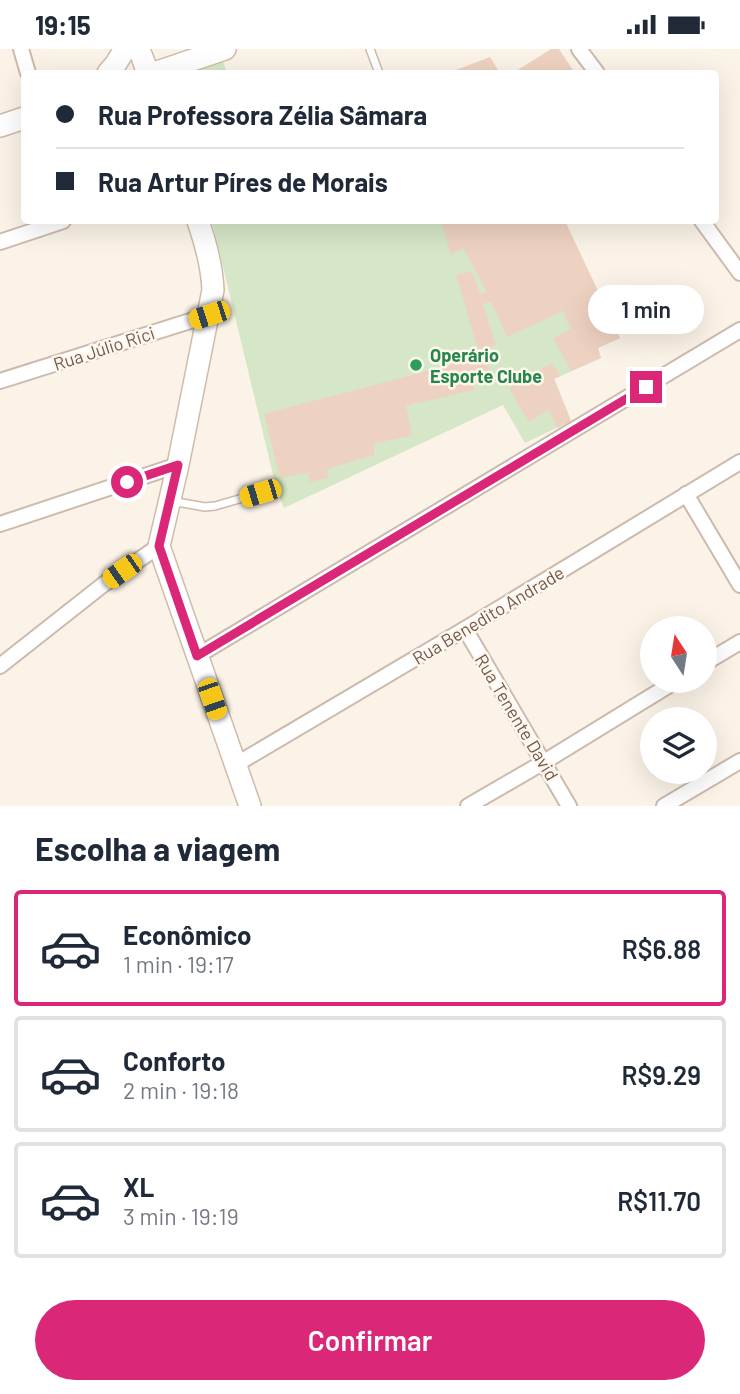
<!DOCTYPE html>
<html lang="pt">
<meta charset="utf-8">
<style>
body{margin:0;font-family:Barlow,sans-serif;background:#f6f6f7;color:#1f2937;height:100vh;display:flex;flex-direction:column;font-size:26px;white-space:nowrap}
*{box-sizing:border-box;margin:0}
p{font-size:23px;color:#747a83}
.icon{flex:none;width:38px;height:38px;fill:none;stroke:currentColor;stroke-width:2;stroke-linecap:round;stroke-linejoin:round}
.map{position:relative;height:757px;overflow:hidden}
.panel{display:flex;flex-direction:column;background:#fff;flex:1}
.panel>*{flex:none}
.top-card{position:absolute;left:21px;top:21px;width:698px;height:154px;border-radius:7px;box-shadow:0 7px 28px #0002;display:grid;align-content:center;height:154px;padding:0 35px;background:#fff}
.needle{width:46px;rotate:348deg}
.tools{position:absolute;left:640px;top:567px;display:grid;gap:14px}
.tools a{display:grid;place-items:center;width:77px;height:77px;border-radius:50%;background:#fff;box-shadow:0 7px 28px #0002;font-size:35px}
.end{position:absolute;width:32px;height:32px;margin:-16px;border:9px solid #db2777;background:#fff;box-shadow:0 0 0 4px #fff}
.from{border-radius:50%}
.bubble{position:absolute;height:49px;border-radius:24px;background:#fff;box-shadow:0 7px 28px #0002;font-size:23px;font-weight:600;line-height:49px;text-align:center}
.car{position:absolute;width:21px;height:42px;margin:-21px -10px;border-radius:9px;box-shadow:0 0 5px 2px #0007;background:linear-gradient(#f5c518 24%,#345 0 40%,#f5c518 0 76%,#345 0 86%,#f5c518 0)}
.top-card b{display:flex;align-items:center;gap:24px;height:66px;font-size:26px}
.top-card b+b{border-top:2px solid #e0e1e3}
.top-card i{width:18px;height:18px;background:#1f2937}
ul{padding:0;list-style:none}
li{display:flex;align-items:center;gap:21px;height:116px;margin:0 14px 10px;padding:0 21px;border:4px solid #e0e1e3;border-radius:7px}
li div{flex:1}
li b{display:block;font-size:26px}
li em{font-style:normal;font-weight:600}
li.on{border-color:#db2777}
li>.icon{width:63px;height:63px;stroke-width:1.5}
h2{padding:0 35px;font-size:32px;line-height:84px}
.action{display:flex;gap:14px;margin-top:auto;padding:14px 35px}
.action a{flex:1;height:80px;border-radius:42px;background:#db2777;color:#fff;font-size:28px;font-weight:600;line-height:80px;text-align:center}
.status{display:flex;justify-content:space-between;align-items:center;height:49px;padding:0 35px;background:#fff;direction:ltr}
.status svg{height:19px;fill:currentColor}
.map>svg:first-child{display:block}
</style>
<div class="status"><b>19:15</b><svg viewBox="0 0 49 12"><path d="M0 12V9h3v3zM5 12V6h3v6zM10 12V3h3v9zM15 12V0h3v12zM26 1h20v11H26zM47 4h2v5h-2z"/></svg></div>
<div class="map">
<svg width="740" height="757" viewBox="0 0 740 757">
<rect width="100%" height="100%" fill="#fbf3e7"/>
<g fill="#d5e7c7">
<path d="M221,7L227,24H176Z"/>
<path d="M212,172H565L620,289L598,299L601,309L554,330L571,372L525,394L503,356L284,459L277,442Z"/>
</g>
<g fill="#eed2c1">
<path d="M551,0H559L575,24H513Z"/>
<path d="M490,8L500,24H448Z"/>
<path d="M446,172H565L620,289L598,299L601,309L571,322L553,289L571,280L563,262L507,288L491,253L483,255L496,296L478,300L456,226L472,222L480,245L487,243L463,199L451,206L441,173Z"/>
<path d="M485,304L492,329L474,334V341L406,357L412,386L373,395L375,406L327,420L328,429L310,433L308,424L280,429L264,365L480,308Z"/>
<path d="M552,314L561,327L554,329L571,372L558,379L548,361L529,373L509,339Z"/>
</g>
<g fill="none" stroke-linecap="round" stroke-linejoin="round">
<g stroke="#ccbaae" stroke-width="10">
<g id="lane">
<path d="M370,0L379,24"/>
<path d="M171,452L205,458L215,457L260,444"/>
</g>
</g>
<g stroke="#ccbaae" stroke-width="18">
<g id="street">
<path d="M21,0L28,24"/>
<path d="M579,0L597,24"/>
<path d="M702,172L740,224"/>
<path d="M0,193L63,172"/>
<path d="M0,332L209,266"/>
<path d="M686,445L740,536"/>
<path d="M0,475L178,416"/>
<path d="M465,580L569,757"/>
<path d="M197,607L740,281"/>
<path d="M705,614L740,593"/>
<path d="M0,617L104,535L159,497"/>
<path d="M235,716L465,580L740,413"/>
<path d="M468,757L544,713L676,632"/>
<path d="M664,757L740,712"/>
</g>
</g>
<g stroke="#cebbac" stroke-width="24">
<g id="secondary">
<path d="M139,0L148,24"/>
<path d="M108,24L115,16L125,0"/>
<path d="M154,24L225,0"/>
<path d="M0,77L24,69"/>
<path d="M198,172C206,195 212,217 213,241L178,416L159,497L250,757"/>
</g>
</g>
<use href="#lane" stroke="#fff" stroke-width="7"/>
<use href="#street" stroke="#fff" stroke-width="14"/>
<use href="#secondary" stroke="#fff" stroke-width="21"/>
</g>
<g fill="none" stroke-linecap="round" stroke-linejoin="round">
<path stroke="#db2777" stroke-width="9" d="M127,433L178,416L159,497L197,607L646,338"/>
</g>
<circle fill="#2e9e5b" stroke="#fef7ed" stroke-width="2.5" cx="416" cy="316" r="7"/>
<g text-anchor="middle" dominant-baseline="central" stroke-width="5" stroke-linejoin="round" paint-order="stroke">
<g font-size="18" fill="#725a4e" stroke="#fef7ed">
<text transform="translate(104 299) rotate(-18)">Rua Júlio Rici</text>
<text transform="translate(488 566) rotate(-31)">Rua Benedito Andrade</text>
<text transform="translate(517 668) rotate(59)">Rua Tenente David</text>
</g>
<g font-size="18" font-weight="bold" fill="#27864d" stroke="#fef7ed" text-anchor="start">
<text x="430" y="306">Operário<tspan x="430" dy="21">Esporte Clube</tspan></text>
</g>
</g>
</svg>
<div class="tools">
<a><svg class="needle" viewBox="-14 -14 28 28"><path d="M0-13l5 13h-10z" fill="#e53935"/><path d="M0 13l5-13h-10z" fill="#747a83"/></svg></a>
<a><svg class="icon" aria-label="layers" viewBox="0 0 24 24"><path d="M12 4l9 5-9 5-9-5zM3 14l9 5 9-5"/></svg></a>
</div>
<i class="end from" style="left:127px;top:433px"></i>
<i class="end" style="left:646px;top:338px"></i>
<div class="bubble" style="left:588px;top:236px;width:116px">1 min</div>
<i class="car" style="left:209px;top:266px;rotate:252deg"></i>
<i class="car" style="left:260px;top:444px;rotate:253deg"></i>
<i class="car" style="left:122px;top:522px;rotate:235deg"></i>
<i class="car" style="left:212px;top:650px;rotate:161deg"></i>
<div class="top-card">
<b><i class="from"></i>Rua Professora Zélia Sâmara</b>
<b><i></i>Rua Artur Píres de Morais</b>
</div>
</div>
<section class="panel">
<h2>Escolha a viagem</h2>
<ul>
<li class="on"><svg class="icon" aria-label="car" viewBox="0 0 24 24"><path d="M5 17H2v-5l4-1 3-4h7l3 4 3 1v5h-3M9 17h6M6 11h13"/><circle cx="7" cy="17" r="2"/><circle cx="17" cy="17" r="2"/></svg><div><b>Econômico</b><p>1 min · 19:17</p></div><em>R$6.88</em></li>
<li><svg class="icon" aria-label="car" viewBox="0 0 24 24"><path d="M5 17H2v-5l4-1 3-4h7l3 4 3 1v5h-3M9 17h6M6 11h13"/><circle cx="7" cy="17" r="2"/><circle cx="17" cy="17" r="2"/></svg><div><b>Conforto</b><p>2 min · 19:18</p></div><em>R$9.29</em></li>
<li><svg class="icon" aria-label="car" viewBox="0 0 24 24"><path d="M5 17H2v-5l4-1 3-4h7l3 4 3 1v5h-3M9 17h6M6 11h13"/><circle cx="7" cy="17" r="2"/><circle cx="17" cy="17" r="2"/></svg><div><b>XL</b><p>3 min · 19:19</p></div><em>R$11.70</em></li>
</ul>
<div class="action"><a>Confirmar</a></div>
</section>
